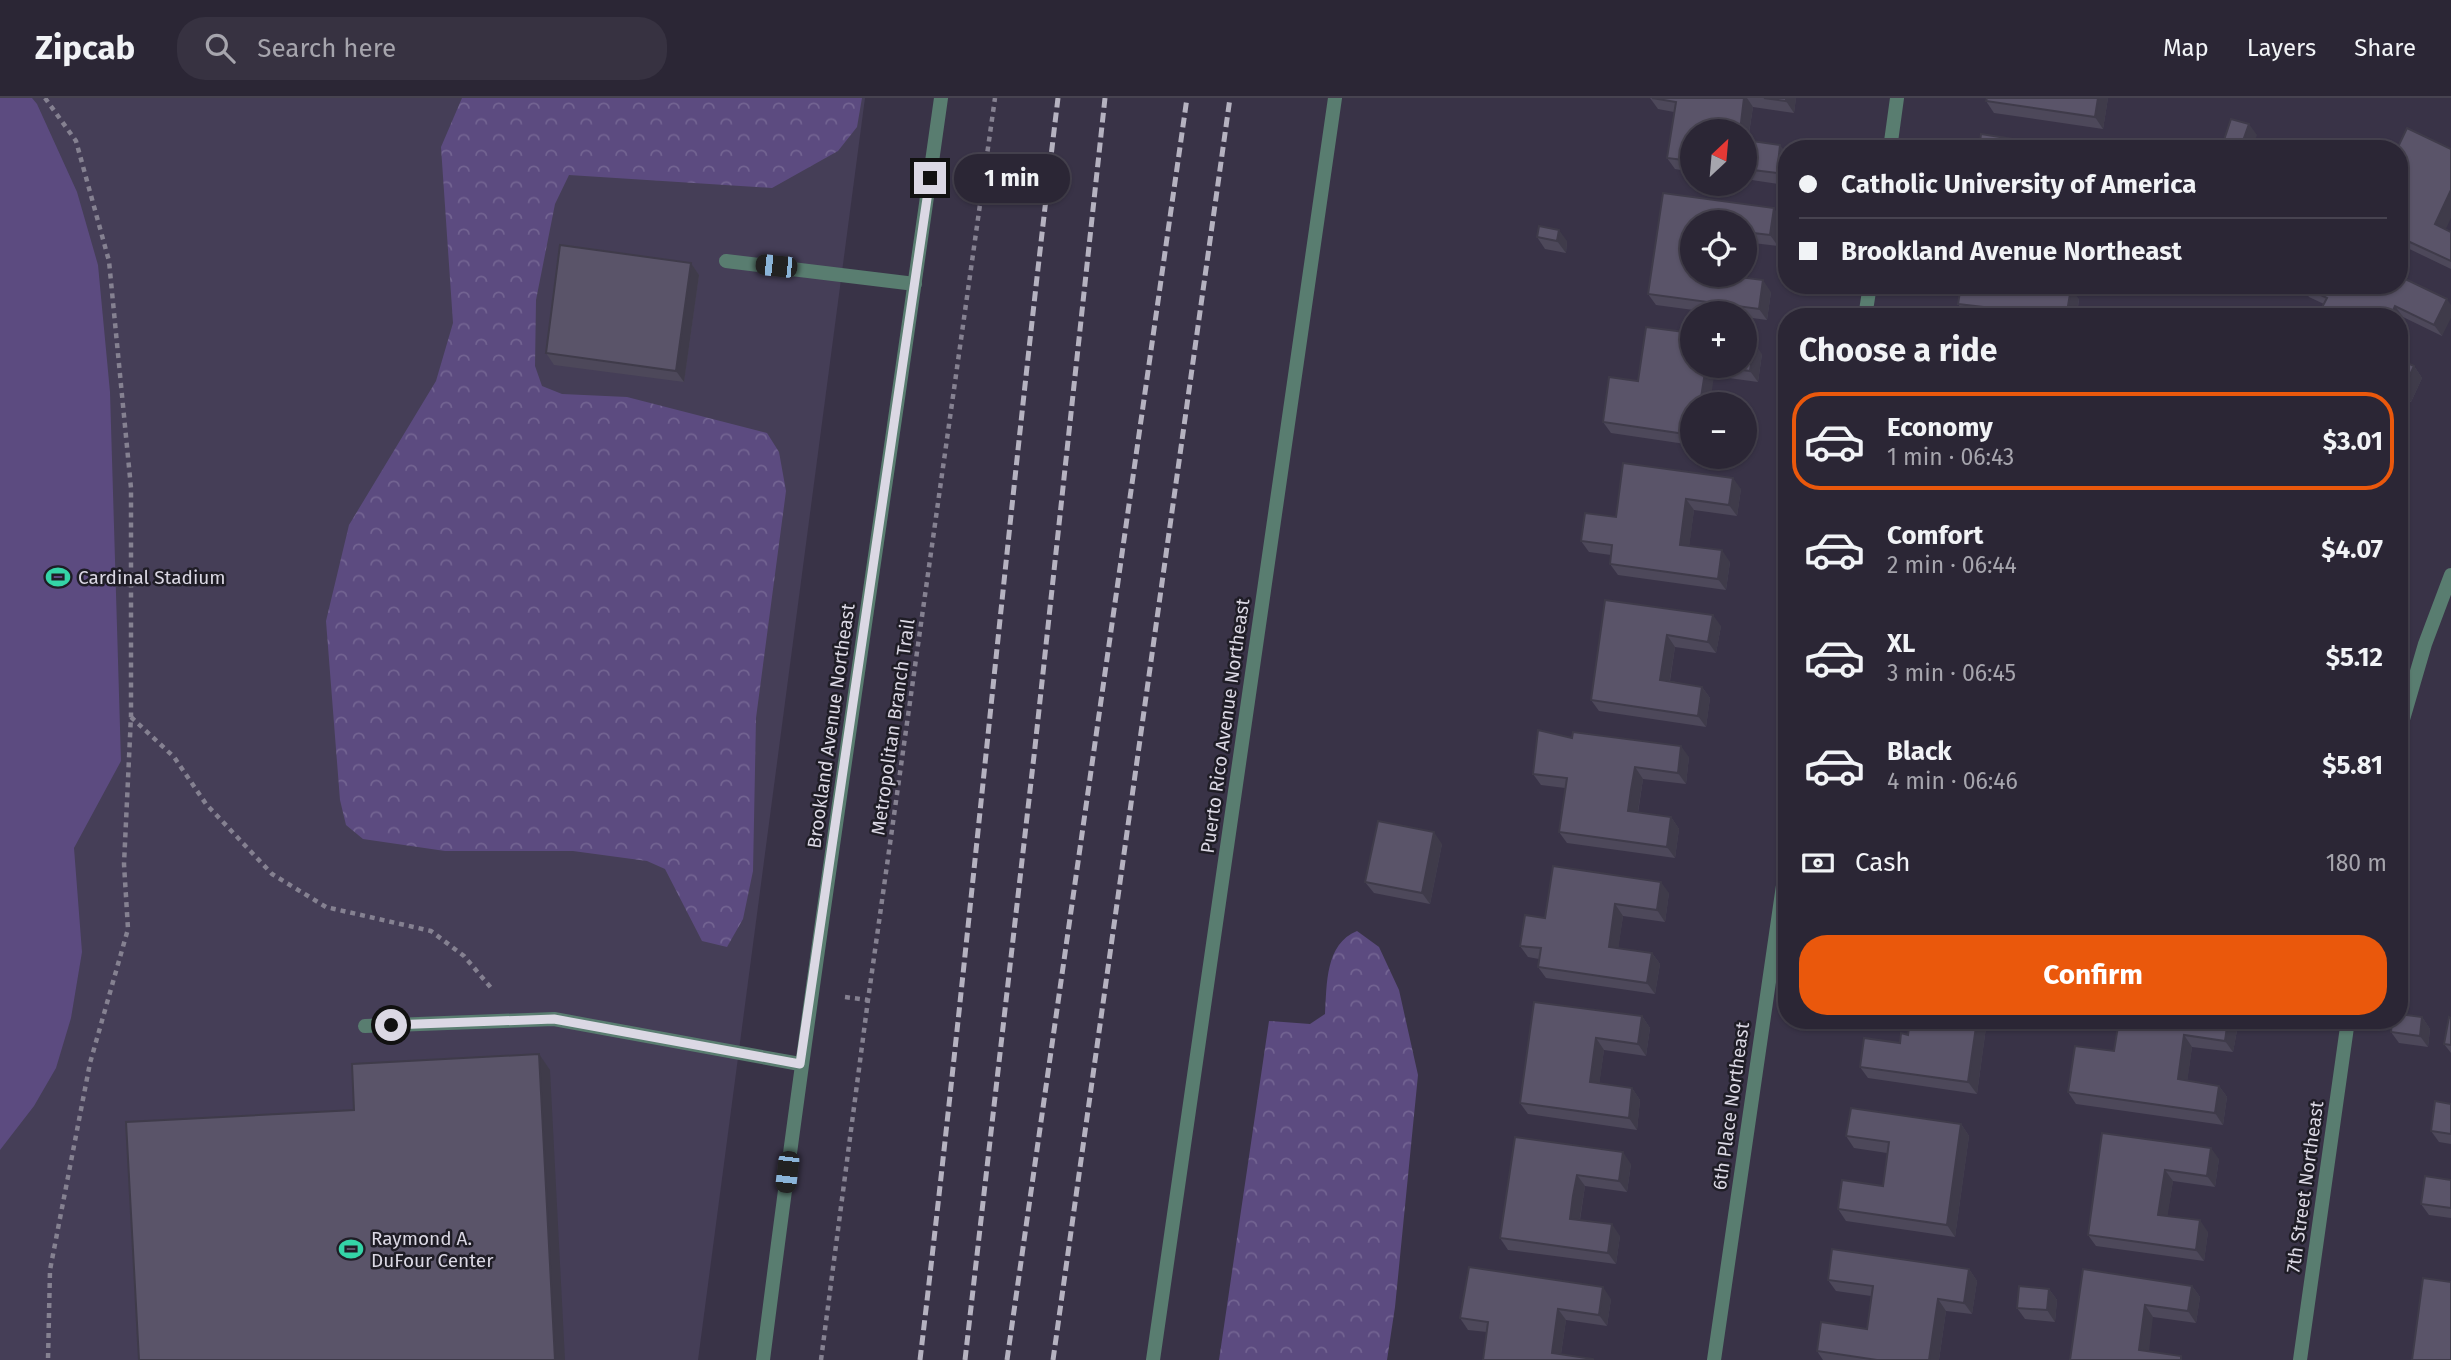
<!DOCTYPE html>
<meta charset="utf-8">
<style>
body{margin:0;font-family:"Fira Sans",sans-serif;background:#373241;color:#f1f3f6;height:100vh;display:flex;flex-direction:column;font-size:26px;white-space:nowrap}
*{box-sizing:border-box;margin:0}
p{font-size:23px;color:#a6a5ad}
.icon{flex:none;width:38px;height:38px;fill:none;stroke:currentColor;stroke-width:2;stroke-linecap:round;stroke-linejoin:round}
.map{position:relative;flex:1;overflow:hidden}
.panel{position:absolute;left:1778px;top:210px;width:630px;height:721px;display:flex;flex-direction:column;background:#2b2635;border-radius:28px;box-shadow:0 2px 5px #0004,0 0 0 2px #474350}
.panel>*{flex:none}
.banner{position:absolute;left:1778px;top:42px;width:630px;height:154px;border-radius:28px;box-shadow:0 2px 5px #0004,0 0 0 2px #474350;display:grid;align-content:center;height:154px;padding:0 21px;background:#2b2635}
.needle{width:46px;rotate:26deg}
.tools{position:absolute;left:1680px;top:21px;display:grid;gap:14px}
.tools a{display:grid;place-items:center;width:77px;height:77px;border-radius:50%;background:#2b2635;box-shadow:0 2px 5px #0004,0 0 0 2px #474350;font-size:35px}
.end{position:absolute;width:32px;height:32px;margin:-16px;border:9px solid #dbd8e4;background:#111;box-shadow:0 0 0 4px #111}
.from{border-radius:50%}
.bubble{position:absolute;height:49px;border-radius:24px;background:#2b2635;box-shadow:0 2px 5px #0004,0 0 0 2px #474350;font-size:23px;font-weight:700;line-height:49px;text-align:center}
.car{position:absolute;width:21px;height:42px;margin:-21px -10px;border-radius:9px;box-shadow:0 0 5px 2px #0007;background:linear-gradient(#222 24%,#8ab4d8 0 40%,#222 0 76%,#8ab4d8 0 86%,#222 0)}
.banner b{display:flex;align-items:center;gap:24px;height:66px;font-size:26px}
.banner b+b{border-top:2px solid #474350}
.banner i{width:18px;height:18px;background:#f1f3f6}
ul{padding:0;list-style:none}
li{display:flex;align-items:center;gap:21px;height:98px;margin:0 14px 10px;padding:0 7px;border:4px solid transparent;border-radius:28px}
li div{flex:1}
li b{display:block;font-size:26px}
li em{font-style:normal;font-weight:700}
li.active{border-color:#ea580c}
li>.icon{width:63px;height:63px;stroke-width:1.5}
h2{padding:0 21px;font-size:32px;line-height:84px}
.pay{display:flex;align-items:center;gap:18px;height:77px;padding:0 21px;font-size:26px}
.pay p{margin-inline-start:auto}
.action{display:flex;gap:14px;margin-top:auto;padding:14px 21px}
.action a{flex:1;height:80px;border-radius:28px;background:#ea580c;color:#fff;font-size:28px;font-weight:700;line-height:80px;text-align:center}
header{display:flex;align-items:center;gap:42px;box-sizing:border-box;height:98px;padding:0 35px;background:#2b2635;border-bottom:2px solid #474350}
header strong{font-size:33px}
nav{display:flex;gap:38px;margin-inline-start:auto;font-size:24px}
.search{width:490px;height:63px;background:#373241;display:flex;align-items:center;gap:18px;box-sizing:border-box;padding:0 24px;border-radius:28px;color:#a6a5ad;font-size:26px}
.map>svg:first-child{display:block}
</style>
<header>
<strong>Zipcab</strong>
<div class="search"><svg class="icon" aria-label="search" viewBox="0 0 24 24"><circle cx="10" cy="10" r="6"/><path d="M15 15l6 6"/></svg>Search here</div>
<nav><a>Map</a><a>Layers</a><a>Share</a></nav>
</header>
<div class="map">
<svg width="2451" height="1262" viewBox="0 0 2451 1262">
<defs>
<pattern id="forest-crowns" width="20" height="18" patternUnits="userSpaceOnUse" patternTransform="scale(1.75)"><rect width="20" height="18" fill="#5c4b80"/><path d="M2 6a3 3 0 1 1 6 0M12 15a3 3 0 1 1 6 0" fill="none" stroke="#736492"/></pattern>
</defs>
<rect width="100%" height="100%" fill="#393347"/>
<path fill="#453e57" d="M0,0H865L698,1262H0Z"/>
<g fill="url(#forest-crowns)">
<path d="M462,0H862L857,29L838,53L772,90L569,77L555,106L536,202L535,268L542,288L562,296L627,299L767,335L779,354L786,393L756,620L753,773L743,821L727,849L702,843L665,771L647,763L573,753H445L363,741L346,727L340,702L326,523L349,427L436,283L453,225L441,49Z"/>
<path d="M1357,833L1379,849L1399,892L1418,977L1395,1209L1387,1262H1219L1269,923L1310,926L1325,916C1327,886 1325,846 1357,833Z"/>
</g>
<path fill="#5c4b80" d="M0,0H32L37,6L77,94L98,167L110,294L121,663L74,750L82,854L71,920L56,970L34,1008L0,1052Z"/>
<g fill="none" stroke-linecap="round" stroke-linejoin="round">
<g stroke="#858191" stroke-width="4.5" stroke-dasharray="5 5" stroke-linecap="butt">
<path d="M45,0L76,43L109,163L131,390V618L124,766L128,831L90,965L50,1172L48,1262"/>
<path d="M131,619L174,659L206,706L272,776L326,809L431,833L464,858L492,891"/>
<path d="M845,899L868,902"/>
<path d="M821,1262L868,902L995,0"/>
</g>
<g stroke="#597d70" stroke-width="14">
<path d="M726,163L915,186"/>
<path d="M365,928L554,921L800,966"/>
</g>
<g stroke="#597d70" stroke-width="14">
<path d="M1890,51L1897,0"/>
<path d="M1865,219L1870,187"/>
<path d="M2399,635L2425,546L2451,477"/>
<path d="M763,1262C816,841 882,421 941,0"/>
<path d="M1153,1262L1335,0"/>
<path d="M1714,1262L1787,760"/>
<path d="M2300,1262L2348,922"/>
</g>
<g stroke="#b5b2c0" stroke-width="5" stroke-dasharray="10 5" stroke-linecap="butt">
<path d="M920,1262C970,842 1007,420 1058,0"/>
<path d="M965,1262L1035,649L1105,0"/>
<path d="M1007,1262L1187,0"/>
<path d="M1053,1262L1230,0"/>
</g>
</g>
<g fill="#4d485a">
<path d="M1650,0H1796L1794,15L1753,9L1748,42L1787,56V71L1785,87L1745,81V33H1692V74L1675,71L1667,60L1674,14L1658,11Z"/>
<path d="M2108,0L2103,31L1994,15L1986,3Z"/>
<path d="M2399,51L2446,131L2451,134V171L2399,146Z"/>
<path d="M1663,95L1782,122L1778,148L1745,144V124H1692V177L1771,194L1767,222L1745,219V215H1716L1656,207L1648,196Z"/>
<path d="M1537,139L1567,143L1566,155L1545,151Z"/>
<path d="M691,165L699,177L684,284L554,267L546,255Z"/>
<path d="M2301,187L2447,201L2442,238L2403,219L2399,227V219L2324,206L2309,199Z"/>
<path d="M2079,201L2078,209L2100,219H1979L1966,217L1958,206Z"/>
<path d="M1762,256L1758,284L1714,278L1692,306V347L1611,335L1603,324L1692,268H1745Z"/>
<path d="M2399,261L2414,268L2422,280L2411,304L2399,298Z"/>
<path d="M1623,365L1741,391L1737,418L1694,412L1689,448L1730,464L1726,492L1618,477L1610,466L1611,457L1589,454L1581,443L1616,419Z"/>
<path d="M1605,502L1721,528L1716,555L1675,549L1670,583L1702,589L1710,600L1706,629L1599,613L1591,602Z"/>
<path d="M1572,640L1689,659L1686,686L1643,681L1638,715L1671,719L1679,731L1675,760L1567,745L1559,734L1565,690L1541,687L1533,676Z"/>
<path d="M1442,746L1430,806L1374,795L1365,784Z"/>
<path d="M1669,795L1665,824L1623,818L1618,850L1652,855L1660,866L1655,896L1546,880L1538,869L1539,861L1528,859L1520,848L1545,820Z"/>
<path d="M1534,904L1642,918L1650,930L1646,958L1604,952L1599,986L1632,990L1640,1002L1637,1032L1528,1016L1520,1005Z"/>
<path d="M2422,919L2430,931L2428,949L2399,945L2391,934Z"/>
<path d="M2451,920V955L2444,946Z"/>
<path d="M1910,922H1987L1977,996L1868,980L1860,969L1900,945L1908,937Z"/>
<path d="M2119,922H2235L2238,927L2233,954L2192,949L2187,983L2219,988L2227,999L2223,1027L2076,1006L2068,994L2114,953Z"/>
<path d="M2451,1006V1046L2439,1044L2431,1033Z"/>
<path d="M1961,1026L1969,1038L1955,1139L1846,1123L1838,1111L1883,1088L1887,1055L1854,1050L1846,1038Z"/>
<path d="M2102,1035L2219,1061L2215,1089L2173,1083L2167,1118L2208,1134L2204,1163L2096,1148L2088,1137Z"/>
<path d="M1515,1039L1631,1066L1627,1094L1585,1088L1580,1122L1620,1138L1616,1166L1508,1152L1500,1140Z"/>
<path d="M2451,1082V1120L2429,1117L2421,1106Z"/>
<path d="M1969,1171L1977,1183L1972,1216L1946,1213L1939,1262H1823L1817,1253L1867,1231L1871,1198L1836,1193L1828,1182Z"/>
<path d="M2083,1171L2192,1188L2200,1199L2196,1225L2153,1219L2070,1262Z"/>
<path d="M2049,1191L2057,1202L2055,1224L2025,1221L2017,1210Z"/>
<path d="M1611,1201L1607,1228L1566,1222L1561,1256L1593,1262H1483L1487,1234L1468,1232L1460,1220Z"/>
</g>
<g fill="#3f3b4a">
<path d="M1744,0H1747L1753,9L1746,53L1745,50V33H1740Z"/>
<path d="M1786,0H1796L1794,15L1786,3Z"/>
<path d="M2098,0H2108L2103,31L2095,19Z"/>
<path d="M2249,26L2257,37L2252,51H2240Z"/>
<path d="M1780,47L1787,56V71L1785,87L1777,75Z"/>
<path d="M2451,92V120L2443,137L2435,126Z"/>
<path d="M1774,110L1782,122L1778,148L1770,137Z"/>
<path d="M1559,132L1567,143L1566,155L1557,143Z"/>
<path d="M691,165L699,177L684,284L676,273Z"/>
<path d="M1763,182L1771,194L1767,222L1759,211Z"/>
<path d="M2071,190L2079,201L2076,219L2068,208Z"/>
<path d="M2447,201L2451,207V220L2442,238L2434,227Z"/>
<path d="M2395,208L2403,219L2399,227V219H2390Z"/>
<path d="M2094,211L2100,219H2093Z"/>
<path d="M1754,244L1762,256L1758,284L1750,273Z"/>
<path d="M1706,268L1714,278L1710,306H1700Z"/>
<path d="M2414,268L2422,280L2411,304L2403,292Z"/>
<path d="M1745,319L1752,330L1748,355L1745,351Z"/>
<path d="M1733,380L1741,391L1737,418L1729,407Z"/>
<path d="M1686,401L1694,412L1688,458L1680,447Z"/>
<path d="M1722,452L1730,464L1726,492L1718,481Z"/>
<path d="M1713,517L1721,528L1716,555L1708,544Z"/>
<path d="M1667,537L1675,549L1668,593L1660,582Z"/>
<path d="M1702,589L1710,600L1706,629L1698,618Z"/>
<path d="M1681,648L1689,659L1686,686L1678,675Z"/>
<path d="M1635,669L1643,681L1636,725L1628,713Z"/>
<path d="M1671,719L1679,731L1675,760L1667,749Z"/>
<path d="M1434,734L1442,746L1430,806L1422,795Z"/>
<path d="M1661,784L1669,795L1665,824L1657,812Z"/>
<path d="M1615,806L1623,818L1617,860L1609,849Z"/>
<path d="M1652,855L1660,866L1655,896L1647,885Z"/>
<path d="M1642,918L1650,930L1646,958L1638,946Z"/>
<path d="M2422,919L2430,931L2428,949L2420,938Z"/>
<path d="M1977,922H1987L1977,996L1968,984Z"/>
<path d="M2228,922H2235L2238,927L2233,954L2225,943Z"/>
<path d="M2184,937L2192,949L2186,993L2178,981Z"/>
<path d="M1596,940L1604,952L1598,996L1590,984Z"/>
<path d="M539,956L550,972L565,1262H555Z"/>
<path d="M2219,988L2227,999L2223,1027L2215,1015Z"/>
<path d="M1632,990L1640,1002L1637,1032L1629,1020Z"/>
<path d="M1961,1026L1969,1038L1955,1139L1947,1127Z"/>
<path d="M2211,1050L2219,1061L2215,1089L2207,1078Z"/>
<path d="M1623,1054L1631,1066L1627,1094L1619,1083Z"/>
<path d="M2165,1072L2173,1083L2166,1128L2158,1117Z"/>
<path d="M1577,1077L1585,1088L1578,1132L1570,1121Z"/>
<path d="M2200,1122L2208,1134L2204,1163L2196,1152Z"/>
<path d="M1612,1126L1620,1138L1616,1166L1608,1155Z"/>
<path d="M1969,1171L1977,1183L1972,1216L1964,1205Z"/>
<path d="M2192,1188L2200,1199L2196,1225L2188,1213Z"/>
<path d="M1603,1189L1611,1201L1607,1228L1599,1217Z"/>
<path d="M2049,1191L2057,1202L2055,1224L2047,1212Z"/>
<path d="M1938,1201L1946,1213L1939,1262H1929Z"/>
<path d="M2145,1207L2153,1219L2148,1262L2139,1252Z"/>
<path d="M1558,1211L1566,1222L1560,1262L1552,1255Z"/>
</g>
<g fill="#5a5469" stroke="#3f3b4a" stroke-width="2">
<path d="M1652,0H1744L1740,33H1692V63L1667,60L1676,4Z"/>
<path d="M1764,0H1786V3Z"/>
<path d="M1987,0H2098L2095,19L1986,3Z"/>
<path d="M2231,21L2249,26L2240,51H2221Z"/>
<path d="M2407,30L2451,51V92L2435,126L2451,134V163L2399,139V51H2397Z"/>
<path d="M1981,36L2076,51H1979Z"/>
<path d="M1745,42L1780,47L1777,75L1745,71Z"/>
<path d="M1663,95L1774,110L1770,137L1745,134V124H1692V177H1724L1763,182L1759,211L1648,196Z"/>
<path d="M1539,128L1559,132L1557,143L1537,139Z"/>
<path d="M560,147L691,165L676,273L546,255Z"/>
<path d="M2399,178L2447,201L2434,227L2395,208L2390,219H2317L2327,200L2301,187H2399Z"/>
<path d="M1961,187H2055L2071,190L2068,208L2094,211L2093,219H1991L1993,210L1958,206Z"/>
<path d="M1646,229L1692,235V268H1706L1700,306H1692V337L1603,324L1609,279L1638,283Z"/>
<path d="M1745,243L1754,244L1750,273L1715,268H1745Z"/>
<path d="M2399,261L2414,268L2403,292L2399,290Z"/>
<path d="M1623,365L1733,380L1729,407L1686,401L1680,447L1722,452L1718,481L1610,466L1612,447L1581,443L1585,415L1616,419Z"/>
<path d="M1605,502L1713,517L1708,544L1667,537L1660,582L1702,589L1698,618L1591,602Z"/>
<path d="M1538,632L1572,640L1573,634L1681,648L1678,675L1635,669L1631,692L1628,713L1671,719L1667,749L1559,734L1567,680L1533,676Z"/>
<path d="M1378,723L1434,734L1422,795L1365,784Z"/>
<path d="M1553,768L1661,784L1657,812L1615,806L1609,849L1652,855L1647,885L1538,869L1541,850L1520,848L1525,817L1545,820Z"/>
<path d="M1534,904L1642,918L1638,946L1596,940L1590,984L1632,990L1629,1020L1520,1005Z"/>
<path d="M2399,916L2422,919L2420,938L2391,934L2392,922H2399Z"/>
<path d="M2449,919L2451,920V947L2444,946Z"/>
<path d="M1910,922H1977L1968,984L1860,969L1864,940L1900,945L1901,935L1908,937Z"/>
<path d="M2119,922H2228L2225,943L2184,937L2178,981L2219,988L2215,1015L2068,994L2075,948L2114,953Z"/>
<path d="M539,956L555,1262H139L126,1024L354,1012L352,966Z"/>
<path d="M2435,1003L2451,1006V1036L2431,1033Z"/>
<path d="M1851,1010L1961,1026L1947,1127L1838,1111L1842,1082L1883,1088L1889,1044L1846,1038Z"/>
<path d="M2102,1035L2211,1050L2207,1078L2165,1072L2158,1117L2200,1122L2196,1152L2088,1137Z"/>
<path d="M1515,1039L1623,1054L1619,1083L1577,1077L1573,1098L1570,1121L1612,1126L1608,1155L1500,1140Z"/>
<path d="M2425,1078L2451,1082V1110L2421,1106Z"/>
<path d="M1832,1151L1969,1171L1964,1205L1938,1201L1929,1262H1877L1817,1253L1821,1224L1867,1231L1873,1188L1828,1182Z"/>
<path d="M1469,1169L1603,1189L1599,1217L1558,1211L1552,1255L1593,1261V1262H1483L1488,1224L1460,1220Z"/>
<path d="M2083,1171L2192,1188L2188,1213L2145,1207L2139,1252L2181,1258V1262H2070Z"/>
<path d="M2423,1180L2451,1184V1262H2412Z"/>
<path d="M2019,1188L2049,1191L2047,1212L2017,1210Z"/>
</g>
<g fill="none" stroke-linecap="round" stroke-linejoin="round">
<path stroke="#dbd8e4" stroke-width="9" d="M391,927L554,921L800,966L930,80"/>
</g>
<defs>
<g id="stadium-bare" transform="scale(1.89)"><path d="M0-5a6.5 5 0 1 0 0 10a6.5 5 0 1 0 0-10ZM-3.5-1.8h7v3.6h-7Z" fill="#34d4a7" stroke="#1f1d26" stroke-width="2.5" paint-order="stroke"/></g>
</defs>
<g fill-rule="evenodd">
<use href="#stadium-bare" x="58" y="479"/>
<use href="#stadium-bare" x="351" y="1151"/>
</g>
<g text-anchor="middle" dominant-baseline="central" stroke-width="5" stroke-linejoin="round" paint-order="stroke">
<g font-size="19" fill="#dbd8e4" stroke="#1f1d26" text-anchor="start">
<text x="78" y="479">Cardinal Stadium</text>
<text x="371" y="1140">Raymond A.<tspan x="371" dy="22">DuFour Center</tspan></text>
</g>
<g font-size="19" fill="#dbd8e4" stroke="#1f1d26">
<text transform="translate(831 628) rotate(-82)">Brookland Avenue Northeast</text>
<text transform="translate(1225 628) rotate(-82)">Puerto Rico Avenue Northeast</text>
<text transform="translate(893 629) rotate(-82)">Metropolitan Branch Trail</text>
<text transform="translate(1731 1008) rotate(-82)">6th Place Northeast</text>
<text transform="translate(2305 1089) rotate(-82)">7th Street Northeast</text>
</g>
</g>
</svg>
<div class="tools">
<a><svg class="needle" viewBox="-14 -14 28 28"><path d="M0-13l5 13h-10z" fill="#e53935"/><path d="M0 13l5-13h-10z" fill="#a6a5ad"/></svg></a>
<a><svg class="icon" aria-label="locate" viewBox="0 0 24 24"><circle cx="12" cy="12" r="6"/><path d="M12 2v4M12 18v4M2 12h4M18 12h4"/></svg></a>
<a>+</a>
<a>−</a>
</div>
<i class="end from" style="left:391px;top:927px"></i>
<i class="end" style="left:930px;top:80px"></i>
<div class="bubble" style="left:954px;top:56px;width:116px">1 min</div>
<i class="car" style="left:776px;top:168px;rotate:276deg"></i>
<i class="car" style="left:787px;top:1074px;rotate:187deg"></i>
<div class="banner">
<b><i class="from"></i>Catholic University of America</b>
<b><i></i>Brookland Avenue Northeast</b>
</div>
<section class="panel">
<h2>Choose a ride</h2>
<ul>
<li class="active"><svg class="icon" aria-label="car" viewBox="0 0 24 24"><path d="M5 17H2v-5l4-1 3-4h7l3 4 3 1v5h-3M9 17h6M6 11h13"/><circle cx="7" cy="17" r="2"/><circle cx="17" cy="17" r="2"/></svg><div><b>Economy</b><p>1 min · 06:43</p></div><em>$3.01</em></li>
<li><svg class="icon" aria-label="car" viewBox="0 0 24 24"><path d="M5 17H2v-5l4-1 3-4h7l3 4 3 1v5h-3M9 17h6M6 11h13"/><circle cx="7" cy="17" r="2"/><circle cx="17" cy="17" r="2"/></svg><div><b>Comfort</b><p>2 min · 06:44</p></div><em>$4.07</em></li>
<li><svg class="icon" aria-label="car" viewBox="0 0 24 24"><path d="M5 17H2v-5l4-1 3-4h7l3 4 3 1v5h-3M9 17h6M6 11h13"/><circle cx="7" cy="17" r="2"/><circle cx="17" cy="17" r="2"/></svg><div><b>XL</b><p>3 min · 06:45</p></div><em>$5.12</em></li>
<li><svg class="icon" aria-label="car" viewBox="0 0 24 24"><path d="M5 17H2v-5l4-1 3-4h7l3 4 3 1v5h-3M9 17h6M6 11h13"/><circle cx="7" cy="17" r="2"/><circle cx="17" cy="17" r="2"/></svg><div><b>Black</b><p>4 min · 06:46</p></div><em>$5.81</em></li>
</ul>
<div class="pay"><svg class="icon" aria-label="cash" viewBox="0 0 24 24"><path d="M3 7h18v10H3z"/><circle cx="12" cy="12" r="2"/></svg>Cash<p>180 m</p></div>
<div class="action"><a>Confirm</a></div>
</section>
</div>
